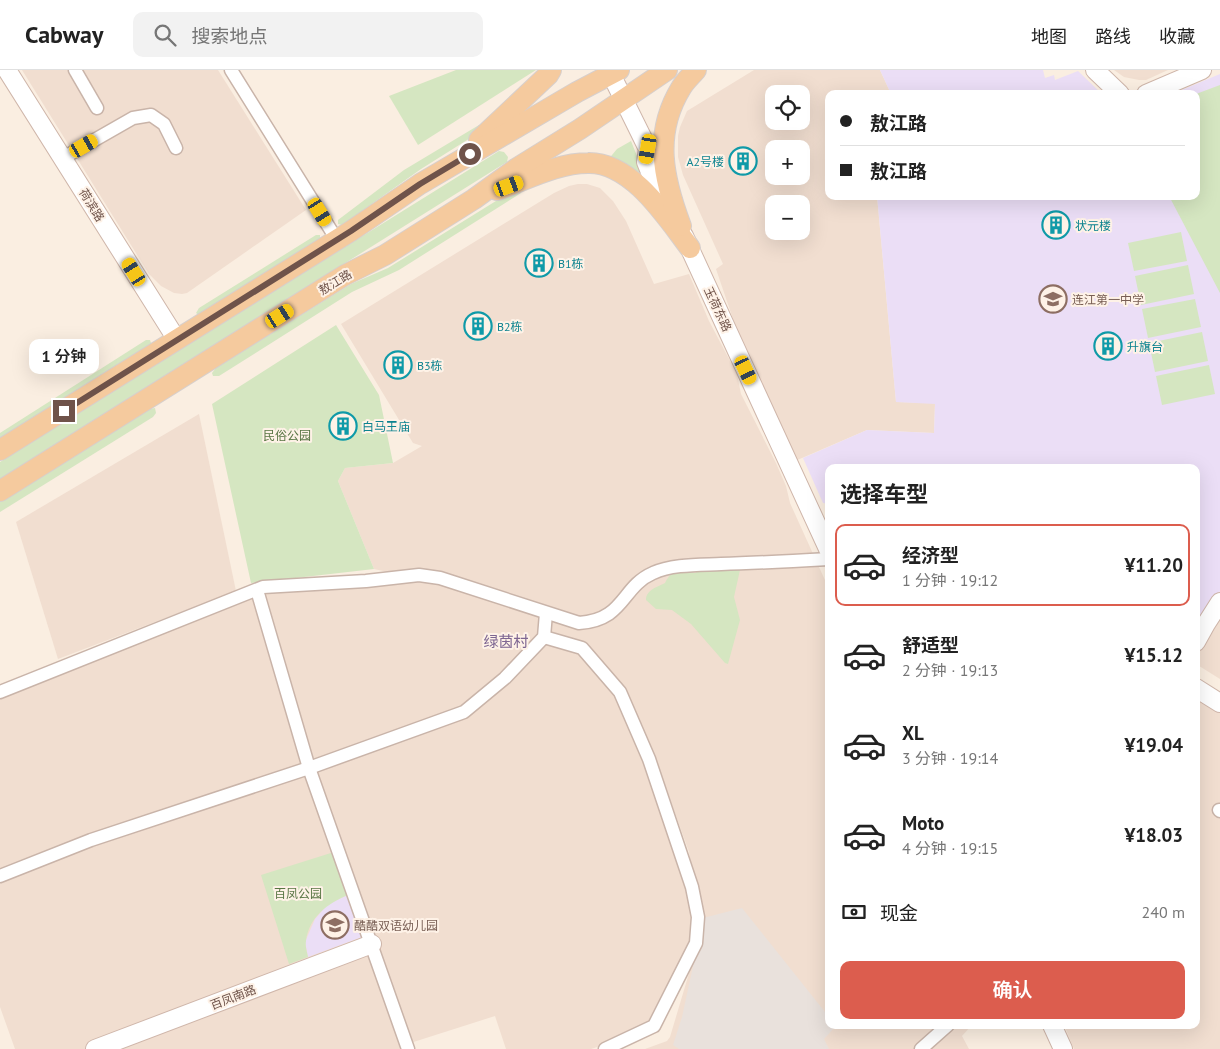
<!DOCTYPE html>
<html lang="zh">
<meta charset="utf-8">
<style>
body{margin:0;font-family:"PT Sans","Noto Sans SC",sans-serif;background:#f2f2f2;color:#222;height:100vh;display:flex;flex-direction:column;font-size:19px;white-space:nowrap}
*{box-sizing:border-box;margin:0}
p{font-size:16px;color:#767676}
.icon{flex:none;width:28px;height:28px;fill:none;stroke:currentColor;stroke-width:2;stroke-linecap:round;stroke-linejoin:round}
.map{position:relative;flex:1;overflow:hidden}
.details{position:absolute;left:825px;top:394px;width:375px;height:565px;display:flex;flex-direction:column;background:#fff;border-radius:10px;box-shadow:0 5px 20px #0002}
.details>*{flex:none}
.guide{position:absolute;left:825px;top:20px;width:375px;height:110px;border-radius:10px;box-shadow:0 5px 20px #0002;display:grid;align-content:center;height:110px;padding:0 15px;background:#fff}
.buttons{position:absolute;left:765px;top:15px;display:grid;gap:10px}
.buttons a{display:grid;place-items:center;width:45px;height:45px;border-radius:10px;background:#fff;box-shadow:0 5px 20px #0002;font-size:25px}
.end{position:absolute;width:22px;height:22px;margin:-11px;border:6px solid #6f534a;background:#fff;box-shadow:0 0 0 2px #fff}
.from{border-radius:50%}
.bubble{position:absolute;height:35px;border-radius:10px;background:#fff;box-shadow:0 5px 20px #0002;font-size:16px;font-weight:600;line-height:35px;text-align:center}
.car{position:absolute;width:15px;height:30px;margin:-15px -8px;border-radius:6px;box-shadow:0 0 4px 1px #0007;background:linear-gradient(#f5c518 24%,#345 0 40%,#f5c518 0 76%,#345 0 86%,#f5c518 0)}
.guide b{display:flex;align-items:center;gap:18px;height:48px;font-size:19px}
.guide b+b{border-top:1px solid #e0e0e0}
.guide i{width:12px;height:12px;background:#222}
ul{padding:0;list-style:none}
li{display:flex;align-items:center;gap:15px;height:82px;margin:0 10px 8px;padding:0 5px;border:2px solid transparent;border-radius:10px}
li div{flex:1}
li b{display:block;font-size:19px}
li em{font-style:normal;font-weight:600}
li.current{border-color:#dc5d4e}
li>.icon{width:45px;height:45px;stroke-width:1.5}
h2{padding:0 15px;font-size:22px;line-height:60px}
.pay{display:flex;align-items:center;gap:12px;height:55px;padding:0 15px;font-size:19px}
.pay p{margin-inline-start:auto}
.action{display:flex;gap:10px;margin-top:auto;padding:10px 15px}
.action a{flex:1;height:58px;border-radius:10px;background:#dc5d4e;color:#fff;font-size:20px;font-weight:600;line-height:58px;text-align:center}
header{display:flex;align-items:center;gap:30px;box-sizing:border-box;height:70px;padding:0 25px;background:#fff;border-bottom:1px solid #e0e0e0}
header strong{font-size:24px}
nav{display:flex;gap:28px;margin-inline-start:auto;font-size:18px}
.search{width:350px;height:45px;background:#f2f2f2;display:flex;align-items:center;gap:12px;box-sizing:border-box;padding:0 18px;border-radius:10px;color:#767676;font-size:19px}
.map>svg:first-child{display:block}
</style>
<header>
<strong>Cabway</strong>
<div class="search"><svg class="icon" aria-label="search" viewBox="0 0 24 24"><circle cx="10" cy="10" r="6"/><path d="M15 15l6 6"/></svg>搜索地点</div>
<nav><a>地图</a><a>路线</a><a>收藏</a></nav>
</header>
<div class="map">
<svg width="1220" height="979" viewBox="0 0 1220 979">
<rect width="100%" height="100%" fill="#faeee1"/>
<g fill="#f1ded0" fill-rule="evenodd">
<path d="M22,0H218L306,140L187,223L182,224L174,223L161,216L149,204Z"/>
<path d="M754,0H880L891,24H829V126H877L896,332L935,333L934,363L867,360L795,391L735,255L716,199L723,194L683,105L678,87V66L680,57L687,41ZM774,24H801V51H774ZM774,79H801V106H774ZM774,134H801V161H774Z"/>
<path d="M1114,0H1168L1146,10H1139L1124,7Z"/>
<path d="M578,114H587L600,118L613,131L626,151L654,214L689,204L709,251L737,304L741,324L776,393L786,416L790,433L829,519V955H972L962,966L969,979H645L667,971L670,967L698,873L699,849L689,782L653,682L645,691L687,819L695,859L689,879L650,952L603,975L591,979H506L495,946L401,976V979H15L0,937V619L264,520L421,509L488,529L493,525L374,499L338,411L345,398L393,393L422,376L413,373L341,254L554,123L569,116Z"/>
<path d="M199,344L236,521L58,589L16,452Z"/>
<path d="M1220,539V609L1196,594V588L1213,547Z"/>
<path d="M1196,624L1220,639V979H1074L1064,955H1196Z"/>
</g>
<path fill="#e9e1dc" d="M742,838L829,947V955L836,956L824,969L829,979H679L673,975L682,947L698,873L699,849Z"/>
<g fill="#ebdef6">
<path d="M880,0H1043L1045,8L1054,5L1055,10L1078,1L1102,24H891Z"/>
<path d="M1220,4V521L1196,564V398H829V434L823,433L803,388L867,360L934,363L935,334L896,332L877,126H1196V24H1172Z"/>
<path d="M348,825L362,867L308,887L305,872L315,849L328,834Z"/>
</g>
<g fill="#d5e6c1">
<path d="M456,0H536L418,75L389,26Z"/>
<path d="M1220,15V223L1169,126H1196V24Z"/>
<path d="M479,55H482L483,60L421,99L342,155L338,154V150L404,100Z"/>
<path d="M631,71L645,106L641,109L607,91L617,79Z"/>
<path d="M499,81L504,82L508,87L507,92L502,95L0,409V392Z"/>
<path d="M517,118L521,119V123L399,200L352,222L219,306H213L212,303L216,298L351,214L388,198Z"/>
<path d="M1181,162L1187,191L1134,201L1128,173Z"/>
<path d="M316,165H320V168L318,170L200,246L196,243L199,238Z"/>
<path d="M1188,195L1194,224L1141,235L1135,206Z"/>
<path d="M1195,229L1201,257L1148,268L1142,239Z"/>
<path d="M336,255L379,325L393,393L345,398L338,411L374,499L251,513L212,334Z"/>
<path d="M1202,262L1208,291L1155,302L1149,273Z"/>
<path d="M146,270H150L151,273L150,276L0,370V363Z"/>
<path d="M1209,295L1215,324L1162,335L1156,306Z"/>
<path d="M155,338L156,343L153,347L0,442V431L150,339Z"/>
<path d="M733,496L740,500L734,527L740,550L728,594L725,593L691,554L672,540L656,539L646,530C646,520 657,517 665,513C671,499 681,500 695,503L704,498Z"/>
<path d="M334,782L348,825C328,833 309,847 306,871C305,876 307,882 308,887L289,894L261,805Z"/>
</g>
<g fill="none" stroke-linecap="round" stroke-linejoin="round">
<g stroke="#c9b4a9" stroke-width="15">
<g id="street">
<path d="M75,0L97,38"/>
<path d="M231,0L337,170"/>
<path d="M63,88L133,48L151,45L164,54L176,78"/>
<path d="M257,520L309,698L408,979"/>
<path d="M544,567L582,578L620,622L649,689L692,817L698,847L696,873L654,956L605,979"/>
<path d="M0,622L263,517L366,511L419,505L440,508L579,553C625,550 621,517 653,503C672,494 700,495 721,494C757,493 793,491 829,489"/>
<path d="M1219,740L1220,741"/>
<path d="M0,806L91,770L309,698L464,642L505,608L544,567L546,543"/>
<path d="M921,979L948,955"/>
</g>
</g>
<g stroke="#cfb6aa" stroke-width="20">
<g id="secondary">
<path d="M7,0L177,270"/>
<path d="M609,0L648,79L646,92L650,102L658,109L667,128"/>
<path d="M1095,0L1120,24"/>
<path d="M1146,24L1202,0"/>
<path d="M684,166L829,481"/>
<path d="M1196,572L1206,554L1220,532"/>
<path d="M1196,618L1220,633"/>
<path d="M1052,955L1063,979"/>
<path d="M95,979L372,874"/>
</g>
</g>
<g stroke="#d7cfcc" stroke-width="22">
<g id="primary">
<path d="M479,70L548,5L551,0"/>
<path d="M497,120C526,110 557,93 588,93C632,92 667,148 690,178"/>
<path d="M681,156C663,108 653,64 681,18C685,11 691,6 696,0"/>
<path d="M0,380L351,161L420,114L577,22L619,0"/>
<path d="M0,421L345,205L385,185L474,129L517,98L580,59L667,0"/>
</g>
</g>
<use href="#street" stroke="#fff" stroke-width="12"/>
<use href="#secondary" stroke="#fff" stroke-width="18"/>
<use href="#primary" stroke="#f5ca9e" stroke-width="20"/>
</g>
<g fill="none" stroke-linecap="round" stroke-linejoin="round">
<path stroke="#6f534a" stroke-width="6" d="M64,341L351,161L420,114L470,84"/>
</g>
<defs>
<g id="building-ring" transform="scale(1.4375)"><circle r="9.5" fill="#fef2e7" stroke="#0f9aa8" stroke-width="1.5"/><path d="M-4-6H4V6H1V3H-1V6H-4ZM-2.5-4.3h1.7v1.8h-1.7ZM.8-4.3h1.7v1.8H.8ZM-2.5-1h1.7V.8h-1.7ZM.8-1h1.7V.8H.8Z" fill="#0f9aa8"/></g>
<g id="school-ring" transform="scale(1.4375)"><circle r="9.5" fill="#fef2e7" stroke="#8d6e63" stroke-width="1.5"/><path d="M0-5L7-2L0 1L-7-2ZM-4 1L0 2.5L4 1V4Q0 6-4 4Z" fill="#8d6e63"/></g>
</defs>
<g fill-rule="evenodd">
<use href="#building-ring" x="743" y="91"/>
<use href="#building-ring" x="1056" y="155"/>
<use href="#building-ring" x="539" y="193"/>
<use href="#school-ring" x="1053" y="229"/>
<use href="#building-ring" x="478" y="256"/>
<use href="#building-ring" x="1108" y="276"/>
<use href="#building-ring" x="398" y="295"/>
<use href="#building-ring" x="343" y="356"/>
<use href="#school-ring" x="335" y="855"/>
</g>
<g text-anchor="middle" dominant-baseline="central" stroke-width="4" stroke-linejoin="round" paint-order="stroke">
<g font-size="12" fill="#0d838f" stroke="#fef2e7" text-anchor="start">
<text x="724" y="91" text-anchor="end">A2号楼</text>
<text x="1075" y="155">状元楼</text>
<text x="558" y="193">B1栋</text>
<text x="497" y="256">B2栋</text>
<text x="1127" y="276">升旗台</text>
<text x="417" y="295">B3栋</text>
<text x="362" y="356">白马王庙</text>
</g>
<g font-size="12" fill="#6f534a" stroke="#fef2e7">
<text transform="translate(92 135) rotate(58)">荷滨路</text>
<text transform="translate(335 212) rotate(-31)">敖江路</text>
<text transform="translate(718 239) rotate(65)">玉荷东路</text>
<text transform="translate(233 927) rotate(-21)">百凤南路</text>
</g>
<g font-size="12" fill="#785e54" stroke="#fef2e7" text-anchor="start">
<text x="1072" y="229">连江第一中学</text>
<text x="354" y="855">酷酷双语幼儿园</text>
</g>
<g font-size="12" fill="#587543" stroke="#fef2e7">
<text x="287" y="365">民俗公园</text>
<text x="298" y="823">百凤公园</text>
</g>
<g font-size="15" fill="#7e6692" stroke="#fef2e7">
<text x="506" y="571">绿茵村</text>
</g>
</g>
</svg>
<div class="buttons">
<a><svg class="icon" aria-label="locate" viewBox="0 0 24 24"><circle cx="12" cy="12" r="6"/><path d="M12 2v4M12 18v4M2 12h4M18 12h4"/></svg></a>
<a>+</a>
<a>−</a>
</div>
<i class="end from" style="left:470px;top:84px"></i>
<i class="end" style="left:64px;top:341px"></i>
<div class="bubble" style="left:29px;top:269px;width:70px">1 分钟</div>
<i class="car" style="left:84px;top:76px;rotate:60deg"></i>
<i class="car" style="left:648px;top:79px;rotate:190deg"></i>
<i class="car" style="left:509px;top:116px;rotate:70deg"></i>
<i class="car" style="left:320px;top:142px;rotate:148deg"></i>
<i class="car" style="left:134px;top:202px;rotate:328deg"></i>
<i class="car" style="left:280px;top:246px;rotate:58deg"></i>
<i class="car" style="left:746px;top:300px;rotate:155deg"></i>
<div class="guide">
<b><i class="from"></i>敖江路</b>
<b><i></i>敖江路</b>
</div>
<section class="details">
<h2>选择车型</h2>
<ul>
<li class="current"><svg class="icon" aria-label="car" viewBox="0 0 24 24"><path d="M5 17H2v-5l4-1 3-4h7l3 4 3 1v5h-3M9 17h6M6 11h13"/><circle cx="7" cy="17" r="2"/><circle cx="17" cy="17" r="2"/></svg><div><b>经济型</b><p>1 分钟 · 19:12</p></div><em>¥11.20</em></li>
<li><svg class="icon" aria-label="car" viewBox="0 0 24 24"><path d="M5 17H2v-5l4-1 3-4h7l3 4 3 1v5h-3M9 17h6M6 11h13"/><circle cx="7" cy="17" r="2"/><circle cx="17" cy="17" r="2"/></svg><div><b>舒适型</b><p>2 分钟 · 19:13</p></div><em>¥15.12</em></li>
<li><svg class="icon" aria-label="car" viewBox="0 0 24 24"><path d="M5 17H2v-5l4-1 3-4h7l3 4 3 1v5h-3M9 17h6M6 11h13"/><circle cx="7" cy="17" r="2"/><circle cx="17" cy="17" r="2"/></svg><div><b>XL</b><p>3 分钟 · 19:14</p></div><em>¥19.04</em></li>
<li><svg class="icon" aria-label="car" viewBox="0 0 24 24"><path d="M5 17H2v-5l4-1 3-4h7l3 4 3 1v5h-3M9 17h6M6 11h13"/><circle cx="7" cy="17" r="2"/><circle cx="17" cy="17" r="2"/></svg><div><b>Moto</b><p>4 分钟 · 19:15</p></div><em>¥18.03</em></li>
</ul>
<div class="pay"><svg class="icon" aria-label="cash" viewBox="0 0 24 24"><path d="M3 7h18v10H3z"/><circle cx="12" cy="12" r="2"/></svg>现金<p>240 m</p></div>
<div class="action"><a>确认</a></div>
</section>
</div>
